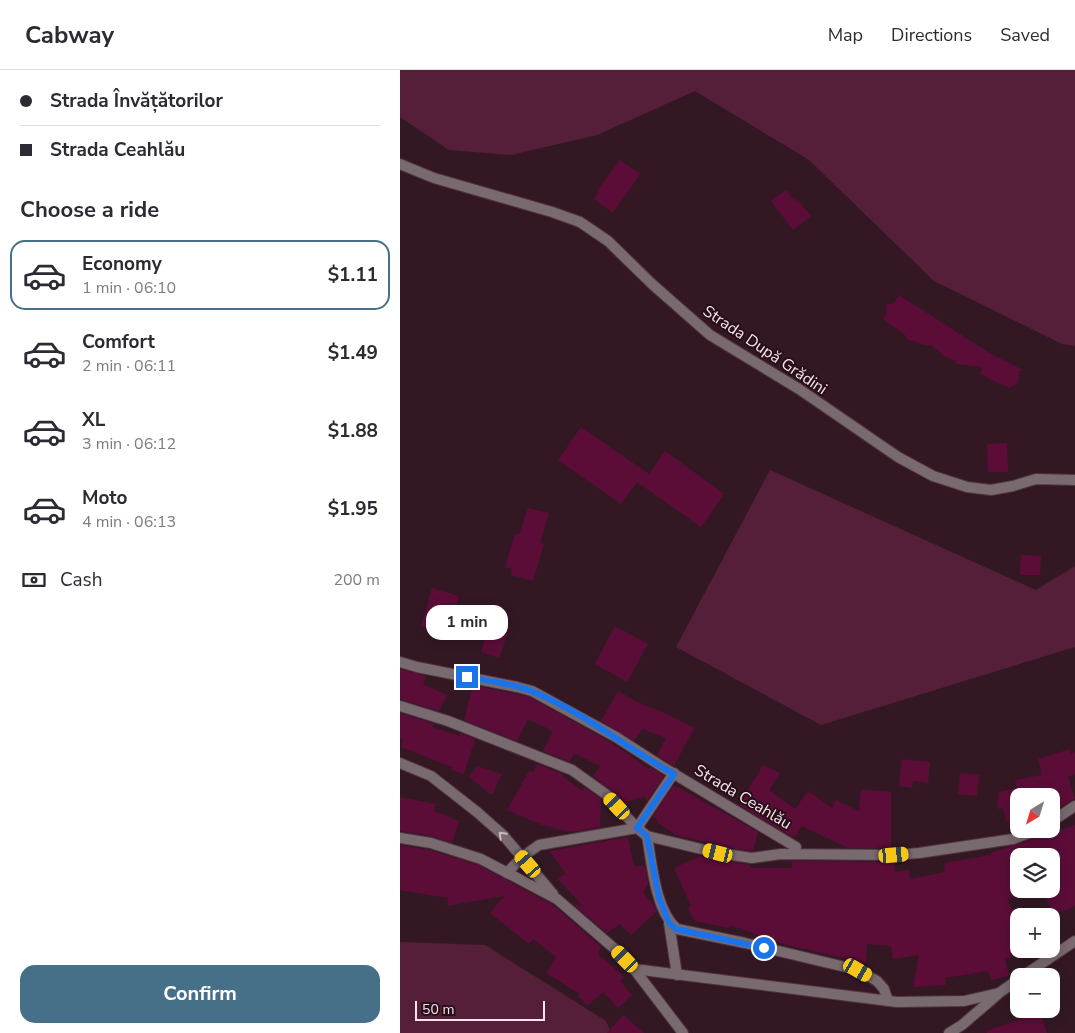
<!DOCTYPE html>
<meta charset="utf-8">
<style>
body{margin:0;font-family:"Nunito Sans",sans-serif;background:#f2f2f3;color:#2b2b33;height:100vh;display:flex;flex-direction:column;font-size:19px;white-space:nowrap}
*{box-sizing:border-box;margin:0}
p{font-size:16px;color:#7c7c81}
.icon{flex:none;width:28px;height:28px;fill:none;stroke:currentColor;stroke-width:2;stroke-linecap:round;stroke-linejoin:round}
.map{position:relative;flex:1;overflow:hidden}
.panel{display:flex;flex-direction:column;background:#fff;width:400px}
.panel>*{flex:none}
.banner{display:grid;align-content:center;height:110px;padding:0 20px;background:#fff}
.needle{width:32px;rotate:218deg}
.tools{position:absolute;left:610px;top:718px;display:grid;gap:10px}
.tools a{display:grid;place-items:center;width:50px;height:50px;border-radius:10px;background:#fff;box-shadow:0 2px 12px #0003;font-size:25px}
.scale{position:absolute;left:15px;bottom:12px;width:130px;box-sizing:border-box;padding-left:5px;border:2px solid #f9e5ec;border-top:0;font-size:14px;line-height:18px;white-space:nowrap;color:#f9e5ec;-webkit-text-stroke:4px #280f1a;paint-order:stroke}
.end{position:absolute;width:22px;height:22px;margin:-11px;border:6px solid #1a73e8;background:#fff;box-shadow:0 0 0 2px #fff}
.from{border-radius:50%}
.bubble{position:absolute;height:35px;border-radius:15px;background:#fff;box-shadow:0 2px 12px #0003;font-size:16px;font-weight:700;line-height:35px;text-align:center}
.car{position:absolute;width:15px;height:30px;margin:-15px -8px;border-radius:6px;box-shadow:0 0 4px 1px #0007;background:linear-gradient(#f5c518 24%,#345 0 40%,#f5c518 0 76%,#345 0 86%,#f5c518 0)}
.banner b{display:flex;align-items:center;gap:18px;height:48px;font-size:19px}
.banner b+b{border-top:1px solid #e1e1e2}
.banner i{width:12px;height:12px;background:#2b2b33}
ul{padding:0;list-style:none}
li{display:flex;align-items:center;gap:15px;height:70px;margin:0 10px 8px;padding:0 10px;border:2px solid transparent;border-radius:15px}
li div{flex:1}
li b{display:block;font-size:19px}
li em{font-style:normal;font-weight:700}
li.active{border-color:#467088}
li>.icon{width:45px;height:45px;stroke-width:1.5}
h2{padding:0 20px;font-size:22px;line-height:60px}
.pay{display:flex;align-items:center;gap:12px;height:55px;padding:0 20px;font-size:19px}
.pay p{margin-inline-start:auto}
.button{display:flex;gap:10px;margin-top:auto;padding:10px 20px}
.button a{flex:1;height:58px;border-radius:15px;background:#467088;color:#fff;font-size:20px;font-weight:700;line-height:58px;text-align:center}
header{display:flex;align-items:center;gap:30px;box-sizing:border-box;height:70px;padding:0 25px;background:#fff;border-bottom:1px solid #e1e1e2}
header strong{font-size:24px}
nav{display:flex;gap:28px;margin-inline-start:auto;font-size:18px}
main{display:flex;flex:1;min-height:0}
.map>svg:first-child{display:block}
</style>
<header>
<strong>Cabway</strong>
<nav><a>Map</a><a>Directions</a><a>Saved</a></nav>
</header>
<main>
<section class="panel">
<div class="banner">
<b><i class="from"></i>Strada Învățătorilor</b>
<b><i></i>Strada Ceahlău</b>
</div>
<h2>Choose a ride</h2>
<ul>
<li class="active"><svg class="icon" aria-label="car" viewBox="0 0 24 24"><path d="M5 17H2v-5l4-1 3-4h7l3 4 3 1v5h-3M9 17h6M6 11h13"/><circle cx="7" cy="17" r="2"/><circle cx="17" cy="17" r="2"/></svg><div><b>Economy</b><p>1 min · 06:10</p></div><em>$1.11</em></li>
<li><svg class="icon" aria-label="car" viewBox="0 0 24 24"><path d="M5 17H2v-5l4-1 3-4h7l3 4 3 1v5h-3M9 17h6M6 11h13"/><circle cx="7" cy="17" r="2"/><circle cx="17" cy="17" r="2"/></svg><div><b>Comfort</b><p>2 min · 06:11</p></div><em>$1.49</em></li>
<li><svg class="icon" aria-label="car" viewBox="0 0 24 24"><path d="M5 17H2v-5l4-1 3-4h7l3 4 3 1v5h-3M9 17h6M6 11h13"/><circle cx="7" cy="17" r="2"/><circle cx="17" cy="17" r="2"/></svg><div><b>XL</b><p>3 min · 06:12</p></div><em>$1.88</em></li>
<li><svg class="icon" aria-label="car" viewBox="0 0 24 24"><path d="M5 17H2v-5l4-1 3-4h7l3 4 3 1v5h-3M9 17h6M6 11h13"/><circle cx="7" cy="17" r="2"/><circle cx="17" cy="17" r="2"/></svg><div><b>Moto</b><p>4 min · 06:13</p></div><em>$1.95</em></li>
</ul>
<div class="pay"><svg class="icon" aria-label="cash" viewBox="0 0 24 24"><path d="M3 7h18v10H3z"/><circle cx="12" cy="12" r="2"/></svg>Cash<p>200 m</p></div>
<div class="button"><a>Confirm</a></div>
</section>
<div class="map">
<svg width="675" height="963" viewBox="0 0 675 963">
<rect width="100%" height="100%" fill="#331824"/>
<g fill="#551f39">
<path d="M0,0H675V276L662,274L534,211L409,90L295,21L197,65L111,85L49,80L0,47Z"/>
<path d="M370,400L636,520L675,496V577L421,655L276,577Z"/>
<path d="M0,872L85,875L206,951L211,963H0Z"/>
</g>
<g fill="#5b0d38">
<path d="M220,90L240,104L213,143L194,129L199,122L197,121Z"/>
<path d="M386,120L395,131L397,129L411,146L393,160L371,131Z"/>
<path d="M499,225L591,284L623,300L619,301V308L617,313L609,318L580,304L583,297L557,294L555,290L543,286L539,281L531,275H523L518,272L508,270L505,265L483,249L487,242L486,235L494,233Z"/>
<path d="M181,357L249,404L265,381L324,424L301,457L237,412L221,434L158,390Z"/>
<path d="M607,373L608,402H588L587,374Z"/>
<path d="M128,438L149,443L140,473L144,474L133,511L111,505L112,499L105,497L115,464L119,465Z"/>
<path d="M621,485L641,486L640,505H620Z"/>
<path d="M32,518L59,526L47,564L21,556Z"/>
<path d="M215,556L248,574L227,612L195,594Z"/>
<path d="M88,557L108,563L99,588L81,582Z"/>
<path d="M0,599L26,606L23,614L47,625L39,641L0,629Z"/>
<path d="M73,615L129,627L212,673L249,699L250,697L264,706L247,731L245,726L224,733L211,720L193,706L200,696L174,683L170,692L143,681L153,661L128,649L117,671L64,650Z"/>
<path d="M218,621L237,632L269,645L294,658L274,696L257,685L266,668L242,659L234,671L201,651Z"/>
<path d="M0,643L34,654L32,657L60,666V663L75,669L64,704L51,700L52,697L1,677L3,669L0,668Z"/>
<path d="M670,679L671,684L675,682V704L668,707L675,729L651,742V726H619V749L606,752L603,738L597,739L599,722L617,718L615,710L642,705L638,689Z"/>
<path d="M502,689L530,692L528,713L513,711L512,718L499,716Z"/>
<path d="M137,694L163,704L162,706L183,721L185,718L201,729L200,757L174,762L155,759L156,758L142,755L107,740L129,701L134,702Z"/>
<path d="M363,695L380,703L369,720L395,739L408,721L432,738L436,730L459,741L461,719L491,722V778H448L402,756L395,767L391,766L339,735Z"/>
<path d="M77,696L102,704L92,725L69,707Z"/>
<path d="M560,703L579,705L577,726L558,724Z"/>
<path d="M274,715L358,762L353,781L322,777L323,776L276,765L257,752L258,750L253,746Z"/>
<path d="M0,727L36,734L34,741L59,751L52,773L32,766L0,761Z"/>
<path d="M675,755V836L654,845L642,819H651V786H619V826L607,829L619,853V884L605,889L609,906L591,910L588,901L545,908L546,915L513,917L519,885L493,889L491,876L467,874L466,893L383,874L330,855L329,858L295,851L288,838L291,836L274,798L301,786L350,795V798H392V791H395L494,792L495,802L509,800L510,809L545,802L544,793L591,785L593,782Z"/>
<path d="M228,767L234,796H245L248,814L243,823L254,835L257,841L231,865L220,854L207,863L172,833L184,837L157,808L166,804L150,781Z"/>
<path d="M0,775L29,780L78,795L153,835L201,877L198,884L224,907L220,911L232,925L218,938L203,922L187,936L178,926L180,924L146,903L156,887L133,869L129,874L90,843L104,826L47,836L48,828L0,820Z"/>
<path d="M635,944H641L647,963H587L586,961Z"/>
<path d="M223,945L244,963H207Z"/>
</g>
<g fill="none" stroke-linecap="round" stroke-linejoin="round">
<g stroke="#4f3540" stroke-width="12">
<g id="street">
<path d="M0,94L34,108L152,142L180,152L208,171L252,214L310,265L399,319L498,387L533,406L567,417L591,420L613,416L636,409L675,410"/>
<path d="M0,592L17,597L117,617L132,621L216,667L261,696L396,777"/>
<path d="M0,636L48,651L172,700L207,725L237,758L274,703"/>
<path d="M0,693L31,706L77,742L103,765L153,824"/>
<path d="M651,752L675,736"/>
<path d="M247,766C252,794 255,840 277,859L345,873L458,900L477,911L484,919L488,931"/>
<path d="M0,768L31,773L81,789L157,829L216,880L234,899L283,963"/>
<path d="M107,803L122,787L139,775L237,758L247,766L318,783L352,788L381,784L494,785L519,783L613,769L640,759"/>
<path d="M269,853L277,905"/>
<path d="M234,899L497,932L564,931L599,923L619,909"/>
<path d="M623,906L675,871"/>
<path d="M549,963L562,955L597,925"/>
</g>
</g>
<use href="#street" stroke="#796a70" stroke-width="10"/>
</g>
<defs><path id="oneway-chevron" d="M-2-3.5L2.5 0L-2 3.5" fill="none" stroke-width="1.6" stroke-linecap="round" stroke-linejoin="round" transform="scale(1.25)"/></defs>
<use stroke="#ccbac1" href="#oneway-chevron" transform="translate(102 765) rotate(-135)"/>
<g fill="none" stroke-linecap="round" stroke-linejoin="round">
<path stroke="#1a73e8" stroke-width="6" d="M67,607C88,611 111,613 131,621C182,641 226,678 274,704L237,758L247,766L259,828L269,853L276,859L364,878"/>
</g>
<g text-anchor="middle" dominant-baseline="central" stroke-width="4" stroke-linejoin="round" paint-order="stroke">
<g font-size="16" fill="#f9e5ec" stroke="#280f1a">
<text transform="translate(365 280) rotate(34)">Strada După Grădini</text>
<text transform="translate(343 727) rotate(31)">Strada Ceahlău</text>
</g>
</g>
</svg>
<div class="tools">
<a><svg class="needle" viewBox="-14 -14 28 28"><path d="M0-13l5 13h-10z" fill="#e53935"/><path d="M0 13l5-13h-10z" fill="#7c7c81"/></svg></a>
<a><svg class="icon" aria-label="layers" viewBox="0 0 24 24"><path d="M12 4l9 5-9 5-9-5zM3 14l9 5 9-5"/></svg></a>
<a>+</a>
<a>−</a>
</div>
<div class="scale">50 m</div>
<i class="end from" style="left:364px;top:878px"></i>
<i class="end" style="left:67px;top:607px"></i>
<div class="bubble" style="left:26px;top:535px;width:82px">1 min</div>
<i class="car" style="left:217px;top:736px;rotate:317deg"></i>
<i class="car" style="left:318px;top:783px;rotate:284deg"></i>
<i class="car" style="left:494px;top:785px;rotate:85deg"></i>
<i class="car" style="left:128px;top:794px;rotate:319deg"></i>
<i class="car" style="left:225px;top:889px;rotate:316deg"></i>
<i class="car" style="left:458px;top:900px;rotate:120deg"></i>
</div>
</main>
